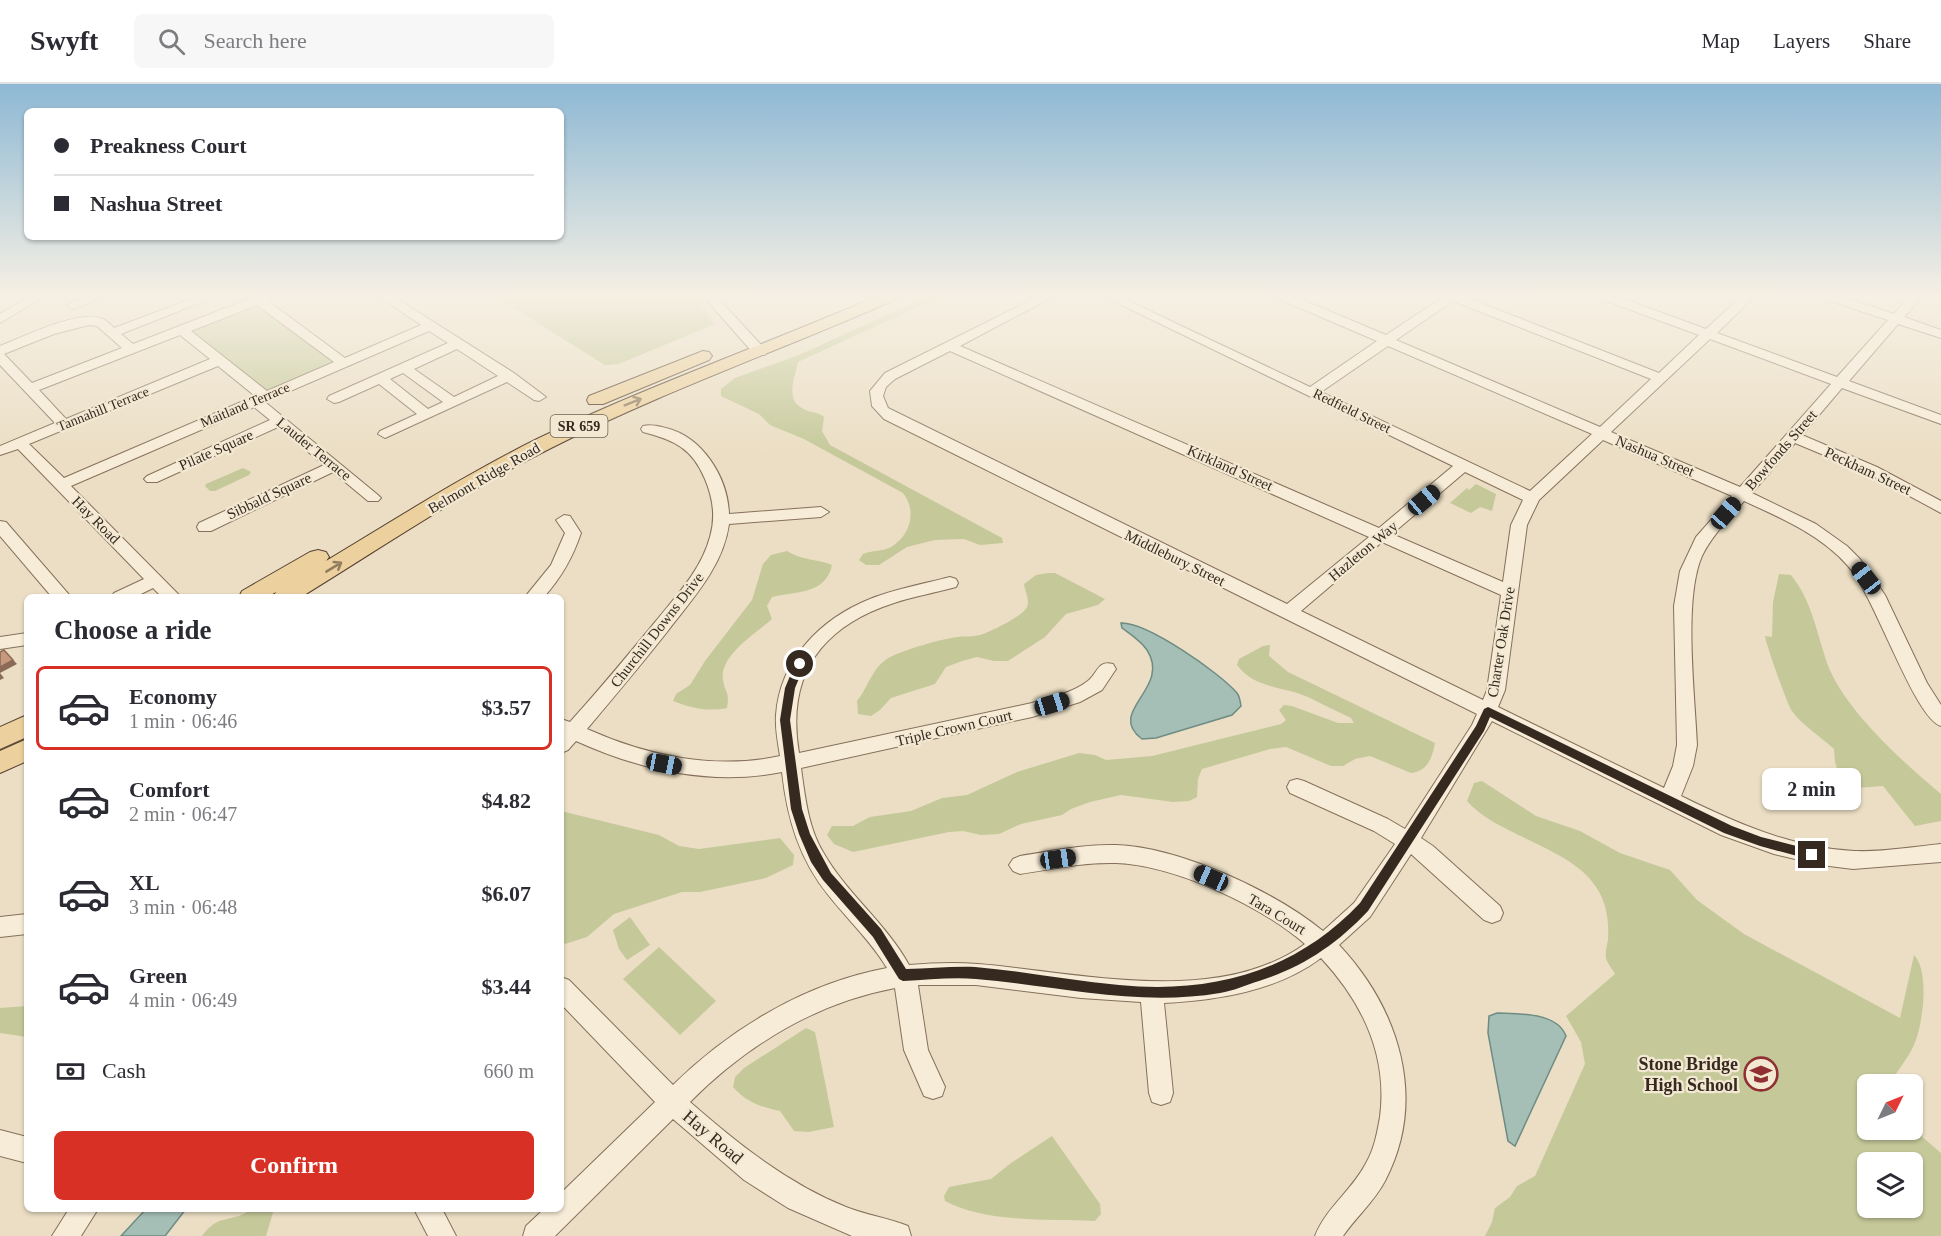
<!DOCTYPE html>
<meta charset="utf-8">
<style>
body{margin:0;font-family:Georgia,serif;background:#f7f7f7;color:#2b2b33;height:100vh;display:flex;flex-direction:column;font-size:22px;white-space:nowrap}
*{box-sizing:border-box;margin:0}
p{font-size:20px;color:#7c7c81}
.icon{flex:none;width:33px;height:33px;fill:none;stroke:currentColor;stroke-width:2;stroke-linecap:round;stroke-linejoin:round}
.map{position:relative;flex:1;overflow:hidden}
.drawer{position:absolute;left:24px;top:510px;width:540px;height:618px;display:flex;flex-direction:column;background:#fff;border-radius:9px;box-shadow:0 2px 4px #0004}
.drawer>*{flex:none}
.top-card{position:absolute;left:24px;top:24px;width:540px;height:132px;border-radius:9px;box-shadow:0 2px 4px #0004;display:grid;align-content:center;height:132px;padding:0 30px;background:#fff}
.needle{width:39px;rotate:47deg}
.fabs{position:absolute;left:1857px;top:990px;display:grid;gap:12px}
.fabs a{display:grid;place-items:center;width:66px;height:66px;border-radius:9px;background:#fff;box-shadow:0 2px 4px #0004;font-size:30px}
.end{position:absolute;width:27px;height:27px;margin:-14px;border:8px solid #36291f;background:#fff;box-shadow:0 0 0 3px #fff}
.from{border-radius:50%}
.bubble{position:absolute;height:42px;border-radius:9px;background:#fff;box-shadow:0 2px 4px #0004;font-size:20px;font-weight:800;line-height:42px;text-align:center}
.car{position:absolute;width:18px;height:36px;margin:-18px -9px;border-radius:8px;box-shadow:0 0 4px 2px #0007;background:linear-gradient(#222 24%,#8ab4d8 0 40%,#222 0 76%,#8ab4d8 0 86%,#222 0)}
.top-card b{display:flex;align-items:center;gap:21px;height:57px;font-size:22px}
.top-card b+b{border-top:2px solid #e1e1e2}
.top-card i{width:15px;height:15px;background:#2b2b33}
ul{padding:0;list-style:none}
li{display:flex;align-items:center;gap:18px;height:84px;margin:0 12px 9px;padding:0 18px;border:3px solid transparent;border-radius:9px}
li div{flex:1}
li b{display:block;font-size:22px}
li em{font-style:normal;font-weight:800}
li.active{border-color:#d93025}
li>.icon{width:54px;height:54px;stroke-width:1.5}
h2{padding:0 30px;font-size:27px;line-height:72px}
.pay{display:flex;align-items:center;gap:15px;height:66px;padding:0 30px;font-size:22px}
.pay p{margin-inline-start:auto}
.action{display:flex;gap:12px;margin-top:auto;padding:12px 30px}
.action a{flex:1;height:69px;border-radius:9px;background:#d93025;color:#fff;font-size:24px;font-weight:800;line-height:69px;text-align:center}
header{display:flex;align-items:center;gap:36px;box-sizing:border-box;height:84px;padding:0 30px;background:#fff;border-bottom:2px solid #e1e1e2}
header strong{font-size:28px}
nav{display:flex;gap:33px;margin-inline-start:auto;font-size:21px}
.search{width:420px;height:54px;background:#f7f7f7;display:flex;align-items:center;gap:15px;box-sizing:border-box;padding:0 21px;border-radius:9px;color:#7c7c81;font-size:22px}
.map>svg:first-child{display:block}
</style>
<header>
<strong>Swyft</strong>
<div class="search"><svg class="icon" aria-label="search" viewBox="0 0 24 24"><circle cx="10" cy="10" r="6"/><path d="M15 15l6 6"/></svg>Search here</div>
<nav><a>Map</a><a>Layers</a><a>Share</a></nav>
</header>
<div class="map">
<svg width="1941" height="1152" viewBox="0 0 1941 1152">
<rect width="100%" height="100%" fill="#ebdec4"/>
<g fill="#c5c999" fill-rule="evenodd">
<path d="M493,211H693L715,240L619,280L605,281Z"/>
<path d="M930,211H944L798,278C795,293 785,315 802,324C809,329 817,327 824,333L822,347L830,361L1002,454L1003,459L980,461L964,455L935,456L907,463L879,481H866L859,476L863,470C872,466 882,468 891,463C911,451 917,427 903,409L804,355L770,341L759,330L721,312V305L735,294L799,271Z"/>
<path d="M259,216L344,279L265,313L181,245Z"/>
<path d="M243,384L251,388L249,391L215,407H210L205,402L206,400Z"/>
<path d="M1476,400L1496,410L1492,427L1480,423L1471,429L1450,419L1467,404L1469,406Z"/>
<path d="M787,467C804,477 814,474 832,481C826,511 795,507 772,513L767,522L772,535C757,549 719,571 723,596C725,610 730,606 727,624C708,628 691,624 673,617L676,610L690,601L705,577L752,516L763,480L771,471Z"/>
<path d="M1048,489H1055L1105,515L1098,521L1066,530L1045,553L1008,577H994L977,573L962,577L946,583L935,600L891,614L880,626L871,632L858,630L857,617C869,602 872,583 890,573C904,566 941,555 957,553C964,552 973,553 980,551C990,548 1023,532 1027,523C1030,515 1025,508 1024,500L1036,491Z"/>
<path d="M1779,490L1791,491C1813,518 1817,552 1829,584C1848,629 1904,679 1941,710V737L1915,742L1883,702L1843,705L1835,678L1834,665C1822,654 1801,640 1792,627C1787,620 1766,560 1765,552L1772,553L1773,518Z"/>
<path d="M1270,561L1269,572L1288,588L1435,659C1432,674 1428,687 1411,689L1370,672L1355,675L1343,682H1331L1286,663L1270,665L1202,685L1198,695L1197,713L1189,717L1173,718L1121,711L1090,718L1071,725L1062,731L1021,740L999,750L981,751L963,747L949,748L853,768L834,760L827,751L832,742H853L870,733L911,727L942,714L967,711L1017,688L1079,669L1095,671L1106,676L1152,672L1281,640L1286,636L1279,626L1284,621L1292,622L1338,639H1354L1351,634C1336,627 1322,620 1308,613C1283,602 1255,605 1237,581L1239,575L1263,562Z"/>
<path d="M1482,697L1536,732L1580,747L1620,769L1670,786L1697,816L1744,850L1900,934L1914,871C1930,887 1923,941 1914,961C1908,975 1897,986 1890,1000H1868V1046L1913,1045L1941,1069V1152H1485L1492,1138L1495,1124L1510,1113L1517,1102L1535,1092L1585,980L1581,958L1566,932L1615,890C1613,886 1607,879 1606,874C1605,869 1607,861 1608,856C1609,837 1607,819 1596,803C1571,763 1497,752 1467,717L1474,699ZM1868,1078H1912V1124H1868Z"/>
<path d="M561,727L659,751L679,762L699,765L780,754L794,771L793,781L766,794L700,808H682L614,830L587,853L565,860L561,856Z"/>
<path d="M630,833L650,861L627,876L619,865L613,846Z"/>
<path d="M659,863L716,917L680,951L623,895Z"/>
<path d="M27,922V953L0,949V924Z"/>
<path d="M806,944L815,948L834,1043L809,1048L794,1047L780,1027C761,1023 746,1018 733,1003L735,993L744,984Z"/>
<path d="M1052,1052L1100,1120L1101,1130L1095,1137C1050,1135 985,1139 945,1117L944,1112L949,1103L991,1095L1011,1079Z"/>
<path d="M251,1125H274L266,1152H202C219,1128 233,1140 251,1125Z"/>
</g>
<g fill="#a6bfb6" stroke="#6d8c83" stroke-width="1.5">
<path d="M1121,539C1147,538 1220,589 1237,609C1240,613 1240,617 1241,622L1232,631L1156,654L1142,655C1105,627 1172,605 1147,566C1141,557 1130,550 1122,544Z"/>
<path d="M1497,929C1519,930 1557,928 1566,952L1515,1062L1508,1057L1488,949L1489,932Z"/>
<path d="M146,1125H186L165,1152H121Z"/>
</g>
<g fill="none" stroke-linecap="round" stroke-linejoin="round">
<g stroke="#85705c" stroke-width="2">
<g id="minor">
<path d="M32,211H47L0,239V230Z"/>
<path d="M91,211H108L73,225L67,221Z"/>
<path d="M246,211H277L268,217L345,274L421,241L377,211H391L514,289L546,313L539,317L534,316L507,298L385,354L378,350L380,347L417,330L379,300L339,318L334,319L327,315L329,312L448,259L429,247L265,318L378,411L381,414L378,417H368L333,388L211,447H199L197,443L199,439L324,381L278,343L157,398H147L144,395L147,392L270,336L254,323L71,402L181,513H162L153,504L135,513H111L114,509L144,495L18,365L0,371V362L55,339L0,281V262C24,253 78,225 103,235C107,237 111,241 114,244L194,214H202L204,217L121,250L133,260L249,215ZM257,221L334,278L267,307L191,247ZM89,241L97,242L122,264L32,299L4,270L54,250ZM180,251L210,275L66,335L39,306ZM457,265L498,292L454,313L414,285ZM218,282L255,312L64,394L29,360ZM403,289L443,318L428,325L390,295Z"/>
<path d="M702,211H715L765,265L767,268L765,271H755Z"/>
<path d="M1041,211H1056L960,262L1379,444L1453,382L1101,211H1116L1310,303L1377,257L1277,214L1275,211H1291L1386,251L1446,211H1460L1659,289L1699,251L1598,214L1596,211H1613L1706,245L1743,211H1756L1717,249L1837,293L1888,236L1821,214L1819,211H1837L1894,230L1910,211H1923L1904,233L1941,246V254L1898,240L1849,297L1941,331V340L1842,304L1802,351L1877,383L1941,417V429L1867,389L1795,359L1752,409L1816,440L1847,462L1860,475L1885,511L1927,599L1941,621V642C1914,634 1875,512 1848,482C1821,451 1781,434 1744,417C1730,434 1712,451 1702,472C1683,515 1695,612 1697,661L1693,682L1681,712C1736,739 1792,764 1854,767C1883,768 1912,763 1941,760V778L1853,785L1821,781L1774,770L1721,751L1492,637L1421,754L1433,762L1500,822L1503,829L1500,836L1492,839L1484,836L1411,770L1370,833L1339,861C1399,925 1428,1015 1385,1097C1374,1118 1356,1133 1343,1152H1315C1326,1124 1351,1107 1365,1081C1374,1066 1377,1050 1380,1033C1388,971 1362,918 1321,874C1277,907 1218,916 1164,919L1173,1009L1170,1018L1161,1021L1152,1018L1149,1009L1141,918L1081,914L976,901H918L928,966L945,1003L942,1012L933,1015L924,1012L904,966L895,904C816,919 747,961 690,1018C738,1060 787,1099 846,1123C866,1131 888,1134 908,1142L911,1152H852L788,1124L744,1096L673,1035L555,1152H523L526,1142L544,1125H561V1109L655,1018L561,920V893L569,896L673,1001C731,944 806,899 887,884C871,857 848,836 829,812C799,775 787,734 782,688C712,702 640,686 576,657L568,666L561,669V635L570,638C600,605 628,571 656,537C677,511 701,486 710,453C716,433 713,414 705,395C692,364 674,356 643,348L641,345L643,342C651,340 658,342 666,344C703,353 728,394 729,430L821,423L829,428L821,433L729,440C723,483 692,515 667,548C641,581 614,613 587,645C647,672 715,686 780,672C778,659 775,645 776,631C780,576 820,535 870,515C895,505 923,500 950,493L956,495L958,499L956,503C935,509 914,512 894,519C820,543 786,592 799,669L1032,619C1050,613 1074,609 1089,596C1098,588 1098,576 1113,580L1116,585L1102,606L1080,618L1032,633L801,684C805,712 808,743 823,768C846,809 886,839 909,881C932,879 955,878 978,880C1078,888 1216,924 1305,860C1261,822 1175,781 1116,779C1084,778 1052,785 1020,790L1013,787L1009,781L1013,775L1020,772C1052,767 1084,760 1116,761C1179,763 1274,807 1323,847L1354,819L1395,760L1374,747L1290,709L1287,703L1290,697L1297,695L1304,697L1388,735L1405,745L1472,641L1477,630L884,335L872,322L870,307L885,289ZM1453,217L1651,295L1600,343L1396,256ZM1710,255L1831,300L1740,403L1611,348ZM1388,262L1592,350L1530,407L1321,308ZM950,267L1369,453L1287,520L888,324L883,312L886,303L895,295ZM1603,356L1732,412L1696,453L1680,487L1674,522L1677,661L1673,682L1664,704L1498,623L1505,606L1527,441L1539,416ZM1465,388L1523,416L1511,441L1503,498L1392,450ZM1382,458L1501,511L1487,606L1483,616L1301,527Z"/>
<path d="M564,431L570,432L581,449C573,473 561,494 544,513H525L551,481L565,449L556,436Z"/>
<path d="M0,437L6,438L71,513H52L0,452Z"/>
<path d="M27,549V561L0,565V553Z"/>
<path d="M27,830V850L0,853V833Z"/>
<path d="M0,1046L27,1053V1079L0,1072Z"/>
<path d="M69,1125H98L81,1152H52Z"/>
<path d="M414,1125H442L456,1152H428Z"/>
</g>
</g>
<g stroke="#533f30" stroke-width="2">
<g id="major">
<path d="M880,211H901L899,214C784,265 664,307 551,364C465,407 384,462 301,513H273L276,508L267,513H239L242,507L310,468L318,466L326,468L329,473L326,477C396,435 466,390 539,354C650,301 767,260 880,211Z"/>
<path d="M703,267L709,268L712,272L709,276L603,320H589L587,316L589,312Z"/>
<path d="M27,631V653L0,665V643Z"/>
<path d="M27,655V677L0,689V667Z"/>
</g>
</g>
<use href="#minor" fill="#f7ecd7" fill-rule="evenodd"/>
<use href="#major" fill="#ecd19e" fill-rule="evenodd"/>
</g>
<path fill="#8b6b57" d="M4,566L17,580L0,589L4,594L0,596V583Z"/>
<path fill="#c7997c" stroke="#8b6b57" stroke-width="1.5" d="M4,566L13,576L0,583V568Z"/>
<defs><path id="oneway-shaft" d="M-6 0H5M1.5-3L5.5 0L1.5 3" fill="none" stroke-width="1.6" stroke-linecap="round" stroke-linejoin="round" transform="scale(1.5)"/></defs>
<g stroke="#917d5e">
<use href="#oneway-shaft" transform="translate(633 318) rotate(-22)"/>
<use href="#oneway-shaft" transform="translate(334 483) rotate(-31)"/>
</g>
<linearGradient id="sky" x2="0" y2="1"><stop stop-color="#8db8d4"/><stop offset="0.57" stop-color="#f6f0e4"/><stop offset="1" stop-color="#f6f0e4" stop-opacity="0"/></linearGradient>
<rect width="1941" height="372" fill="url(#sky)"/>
<path fill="#36291f" d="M800,576L805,580L795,604L790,636L802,725L810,750L831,789L881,845L906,885C929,885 952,882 975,883C1023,887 1071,897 1119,901C1212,910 1295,888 1360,819L1476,642L1484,625L1488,623L1732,742L1761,753L1812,766L1818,771L1812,776L1760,762L1724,749L1490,633L1484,647L1368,827C1337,860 1303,883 1259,897C1246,901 1233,907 1220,909C1138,923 1058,902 976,895C952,893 927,896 903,897L899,895L873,853L823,796L811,778L799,750L791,725L780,636L785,604L795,580Z"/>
<defs>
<g id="school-ring" transform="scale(1.725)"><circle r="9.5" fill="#f3e9d3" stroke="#903033" stroke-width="1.5"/><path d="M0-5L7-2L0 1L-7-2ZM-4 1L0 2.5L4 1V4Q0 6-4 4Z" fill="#903033"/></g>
</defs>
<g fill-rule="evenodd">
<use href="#school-ring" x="1761" y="990"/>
</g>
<g text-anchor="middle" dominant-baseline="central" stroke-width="4.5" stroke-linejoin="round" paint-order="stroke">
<g font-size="14" fill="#36291f" stroke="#f3e9d3">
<text transform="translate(245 321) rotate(-23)">Maitland Terrace</text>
<text transform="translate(103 325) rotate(-22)">Tannahill Terrace</text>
<text transform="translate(1352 327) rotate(26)">Redfield Street</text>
</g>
<rect fill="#f3e9d3" stroke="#6f6355" stroke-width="1.5" x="550.5" y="331" width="57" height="22" rx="4.5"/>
<g font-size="14" font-weight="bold" fill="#36291f">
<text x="579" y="342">SR 659</text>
</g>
<g font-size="15" fill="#36291f" stroke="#f3e9d3">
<text transform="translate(314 365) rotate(39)">Lauder Terrace</text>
<text transform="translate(216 366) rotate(-24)">Pilate Square</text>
<text transform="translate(1781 366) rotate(-49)">Bowfonds Street</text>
<text transform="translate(1655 372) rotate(23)">Nashua Street</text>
<text transform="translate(1230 384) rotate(24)">Kirkland Street</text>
<text transform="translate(1868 387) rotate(25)">Peckham Street</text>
<text transform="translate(484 394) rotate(-30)">Belmont Ridge Road</text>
<text transform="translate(269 412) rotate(-25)">Sibbald Square</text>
<text transform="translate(96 436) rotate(45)">Hay Road</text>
<text transform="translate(1363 467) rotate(-40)">Hazleton Way</text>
<text transform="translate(1175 474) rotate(26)">Middlebury Street</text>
<text transform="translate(657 546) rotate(-52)">Churchill Downs Drive</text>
<text transform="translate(1501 558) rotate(-81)">Charter Oak Drive</text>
<text transform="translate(954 644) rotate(-13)">Triple Crown Court</text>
<text transform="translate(1277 830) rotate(31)">Tara Court</text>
</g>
<g font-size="18" font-weight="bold" fill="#36291f" stroke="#f3e9d3" text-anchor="end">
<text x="1738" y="980">Stone Bridge<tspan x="1738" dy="21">High School</tspan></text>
</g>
<g font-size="18" fill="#36291f" stroke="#f3e9d3">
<text transform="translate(713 1053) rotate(40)">Hay Road</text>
</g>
</g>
</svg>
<div class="fabs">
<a><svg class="needle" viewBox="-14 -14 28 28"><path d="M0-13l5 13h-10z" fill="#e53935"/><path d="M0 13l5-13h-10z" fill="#7c7c81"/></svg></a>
<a><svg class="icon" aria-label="layers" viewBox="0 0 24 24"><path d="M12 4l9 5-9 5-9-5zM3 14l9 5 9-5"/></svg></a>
</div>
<i class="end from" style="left:800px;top:580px"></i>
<i class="end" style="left:1812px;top:771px"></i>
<div class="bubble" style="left:1762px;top:684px;width:99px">2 min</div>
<i class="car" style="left:1424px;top:416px;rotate:50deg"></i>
<i class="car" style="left:1726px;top:429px;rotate:41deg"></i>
<i class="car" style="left:1866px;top:494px;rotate:322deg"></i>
<i class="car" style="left:1052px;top:620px;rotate:73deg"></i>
<i class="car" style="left:664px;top:680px;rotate:101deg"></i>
<i class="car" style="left:1058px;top:775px;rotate:82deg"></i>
<i class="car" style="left:1211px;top:794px;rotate:294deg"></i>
<div class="top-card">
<b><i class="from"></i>Preakness Court</b>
<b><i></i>Nashua Street</b>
</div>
<section class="drawer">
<h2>Choose a ride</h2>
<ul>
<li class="active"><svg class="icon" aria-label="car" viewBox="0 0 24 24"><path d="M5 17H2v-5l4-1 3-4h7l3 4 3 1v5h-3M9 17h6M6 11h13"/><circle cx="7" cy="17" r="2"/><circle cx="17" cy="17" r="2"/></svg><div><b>Economy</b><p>1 min · 06:46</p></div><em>$3.57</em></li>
<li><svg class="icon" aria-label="car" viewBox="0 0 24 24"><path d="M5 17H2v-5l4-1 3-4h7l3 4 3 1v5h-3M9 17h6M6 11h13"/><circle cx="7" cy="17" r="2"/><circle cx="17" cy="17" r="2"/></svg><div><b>Comfort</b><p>2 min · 06:47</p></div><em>$4.82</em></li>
<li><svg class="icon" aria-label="car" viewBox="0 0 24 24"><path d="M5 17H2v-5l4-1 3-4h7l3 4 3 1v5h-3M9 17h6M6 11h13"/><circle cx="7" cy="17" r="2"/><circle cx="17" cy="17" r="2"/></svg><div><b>XL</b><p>3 min · 06:48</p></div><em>$6.07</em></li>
<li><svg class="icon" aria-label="car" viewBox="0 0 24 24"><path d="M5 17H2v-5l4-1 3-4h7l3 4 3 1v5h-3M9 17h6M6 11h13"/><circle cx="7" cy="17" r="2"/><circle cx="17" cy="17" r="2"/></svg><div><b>Green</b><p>4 min · 06:49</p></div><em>$3.44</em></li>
</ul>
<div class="pay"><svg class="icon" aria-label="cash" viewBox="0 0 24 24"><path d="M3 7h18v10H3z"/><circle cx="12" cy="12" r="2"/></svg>Cash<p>660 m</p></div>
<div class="action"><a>Confirm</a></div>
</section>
</div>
